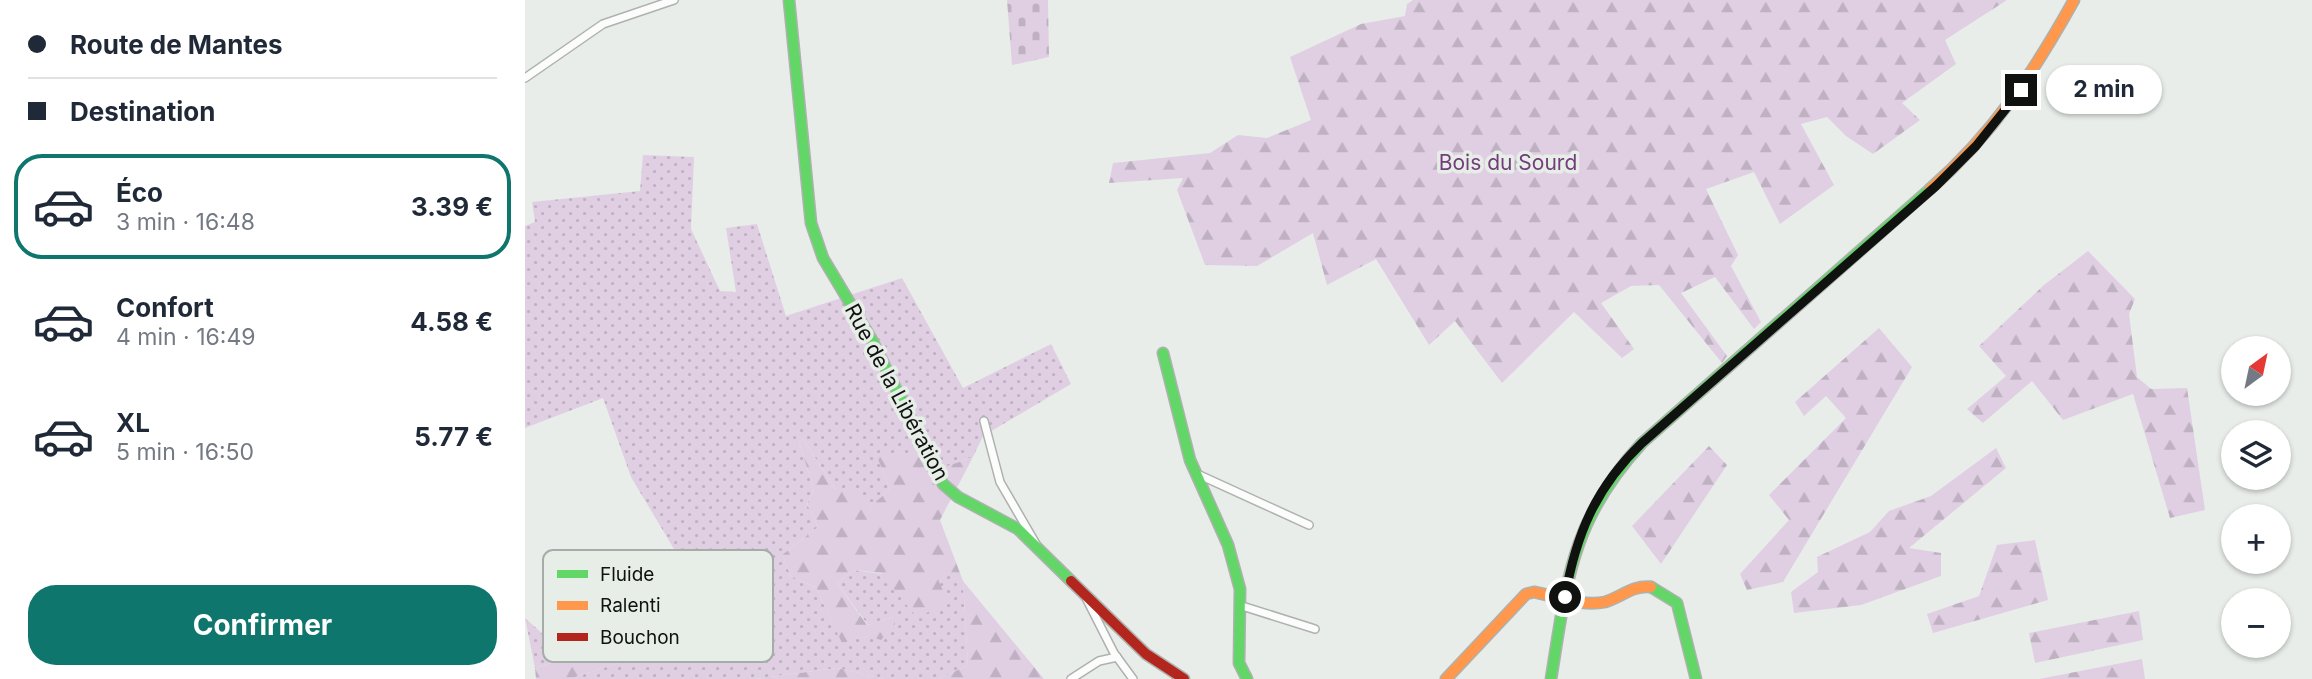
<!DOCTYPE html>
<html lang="fr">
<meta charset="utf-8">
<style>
body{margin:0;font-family:Inter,sans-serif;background:#f6f6f7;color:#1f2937;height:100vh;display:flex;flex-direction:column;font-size:26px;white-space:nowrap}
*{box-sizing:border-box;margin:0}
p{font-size:23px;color:#747a83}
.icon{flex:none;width:38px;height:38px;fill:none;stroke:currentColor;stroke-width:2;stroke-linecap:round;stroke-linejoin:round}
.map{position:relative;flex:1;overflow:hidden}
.details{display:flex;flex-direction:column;background:#fff;width:525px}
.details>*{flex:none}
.guide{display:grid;align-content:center;height:154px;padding:0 28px;background:#fff}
.needle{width:46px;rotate:33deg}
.tools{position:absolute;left:1696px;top:336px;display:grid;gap:14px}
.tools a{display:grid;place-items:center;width:70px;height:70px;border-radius:50%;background:#fff;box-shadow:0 2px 5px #0004;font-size:35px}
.end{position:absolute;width:32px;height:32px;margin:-16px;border:9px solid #101210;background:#fff;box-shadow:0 0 0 4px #fff}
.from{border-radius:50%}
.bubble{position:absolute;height:49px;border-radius:24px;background:#fff;box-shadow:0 2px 5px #0004;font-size:23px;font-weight:700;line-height:49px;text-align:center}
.guide b{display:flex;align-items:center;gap:24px;height:66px;font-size:26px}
.guide b+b{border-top:2px solid #e0e1e3}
.guide i{width:18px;height:18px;background:#1f2937}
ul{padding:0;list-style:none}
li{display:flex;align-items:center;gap:21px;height:105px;margin:0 14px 10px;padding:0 14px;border:4px solid transparent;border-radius:28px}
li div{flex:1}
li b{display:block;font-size:26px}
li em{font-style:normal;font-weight:700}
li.current{border-color:#0f766e}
li>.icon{width:63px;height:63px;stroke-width:1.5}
.action{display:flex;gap:14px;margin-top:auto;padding:14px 28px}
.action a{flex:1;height:80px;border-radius:28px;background:#0f766e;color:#fff;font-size:28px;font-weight:700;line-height:80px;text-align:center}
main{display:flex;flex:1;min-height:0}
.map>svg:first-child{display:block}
</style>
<main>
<section class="details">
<div class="guide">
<b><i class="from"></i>Route de Mantes</b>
<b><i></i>Destination</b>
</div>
<ul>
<li class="current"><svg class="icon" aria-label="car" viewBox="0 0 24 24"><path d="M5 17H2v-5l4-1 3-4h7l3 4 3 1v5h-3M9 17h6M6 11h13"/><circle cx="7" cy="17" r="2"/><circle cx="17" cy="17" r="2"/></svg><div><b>Éco</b><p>3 min · 16:48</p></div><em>3.39 €</em></li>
<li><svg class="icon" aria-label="car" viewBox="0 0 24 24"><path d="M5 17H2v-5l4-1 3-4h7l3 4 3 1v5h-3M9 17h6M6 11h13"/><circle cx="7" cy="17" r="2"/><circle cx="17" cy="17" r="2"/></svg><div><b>Confort</b><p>4 min · 16:49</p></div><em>4.58 €</em></li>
<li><svg class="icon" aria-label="car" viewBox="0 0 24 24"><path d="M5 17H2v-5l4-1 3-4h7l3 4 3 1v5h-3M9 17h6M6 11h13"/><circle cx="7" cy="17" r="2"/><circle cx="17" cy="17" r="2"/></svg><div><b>XL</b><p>5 min · 16:50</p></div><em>5.77 €</em></li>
</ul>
<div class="action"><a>Confirmer</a></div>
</section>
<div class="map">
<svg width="1787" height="679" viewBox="0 0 1787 679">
<defs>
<pattern id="grass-dots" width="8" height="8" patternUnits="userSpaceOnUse" patternTransform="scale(1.75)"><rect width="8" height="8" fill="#e0cfe3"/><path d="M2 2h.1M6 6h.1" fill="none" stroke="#bfb1c2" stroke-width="1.8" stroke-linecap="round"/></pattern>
<pattern id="forest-firs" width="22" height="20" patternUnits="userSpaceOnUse" patternTransform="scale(1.75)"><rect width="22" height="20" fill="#e0cfe3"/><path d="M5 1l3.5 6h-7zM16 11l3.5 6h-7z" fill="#bfb1c2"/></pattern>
<pattern id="cemetery-stones" width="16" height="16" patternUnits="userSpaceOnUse" patternTransform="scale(1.75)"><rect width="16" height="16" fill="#e0cfe3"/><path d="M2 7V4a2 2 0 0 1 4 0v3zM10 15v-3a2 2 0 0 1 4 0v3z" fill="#bfb1c2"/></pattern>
</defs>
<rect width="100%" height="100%" fill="#e8ede9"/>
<path fill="url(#grass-dots)" d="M118,155L169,157L166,229L195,291L211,292L201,228L232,224L261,316L377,278L438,388L526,344L546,384L458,436L448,457L403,473L392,453L352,455L365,489L345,507L311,490L278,439L274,442L289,490L282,504L293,527L257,555L266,576L291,588L317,642L343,636L369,617L343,625L312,583L329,570L414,582L423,569L438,581L443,665L414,679H359L312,668L230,679H44L155,643L153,622L10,668L0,618L19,635L158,586L152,554L106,477L78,398L0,428V226L10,222L7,202L115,191Z"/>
<g fill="url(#forest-firs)">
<path d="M888,0H1482L1420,40L1431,64L1377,103L1395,120L1348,154L1321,136L1302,117L1276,124L1309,185L1255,224L1229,172L1181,189L1213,255L1206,266L1236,322L1229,329L1190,277L1156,293L1202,356L1197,363L1134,285L1106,286L1076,303L1109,349L1097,358L1049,312L977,383L930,321L904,345L851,259L802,285L788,233L732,266L680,265L652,190L658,178L584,183L588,163L685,153L713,135L742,138L786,120L765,57L836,24L880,16L882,4Z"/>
<path d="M1563,251L1610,299L1604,314L1612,377L1626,389L1662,388L1680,510L1645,518L1608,394L1538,420L1507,381L1458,423L1442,409L1481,376L1454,346L1519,285Z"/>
<path d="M1354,328L1387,367L1258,582L1222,590L1215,574L1264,520L1244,495L1321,418L1301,396L1279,416L1270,402Z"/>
<path d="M278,439L311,490L330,487L345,507L365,489L351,454L392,453L403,473L448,457L415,520L438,581L519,679H414L443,665L438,582L423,570L414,582L422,599L393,619L356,573L329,570L312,583L342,625L369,617L370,625L356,640L343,636L317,643L291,588L266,576L257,555L293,527L282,504L289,490L274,442Z"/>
<path d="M1184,446L1202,465L1136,564L1107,526Z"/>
<path d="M1471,448L1481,468L1384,548L1416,553V576L1336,605L1269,613L1266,592L1293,572L1292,557L1345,532L1364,511L1406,496Z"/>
<path d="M1510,540L1523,600L1408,633L1402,614L1454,596L1472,545Z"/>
<path d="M1614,611L1618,640L1510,663L1504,633Z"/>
<path d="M153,622L155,643L44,679H11L10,668Z"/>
<path d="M1617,659L1620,679H1514Z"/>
<path d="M312,668L359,679H230Z"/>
</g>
<path fill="url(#cemetery-stones)" d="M482,0H523L524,57L487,65Z"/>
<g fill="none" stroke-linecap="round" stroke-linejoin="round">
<g stroke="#aeb2af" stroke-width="10">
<g id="street">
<path d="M0,78L78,24L149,0"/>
<path d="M459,421L475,482L511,544"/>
<path d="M670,473L784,525"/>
<path d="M560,596L589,653L608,679"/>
<path d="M717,606L790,629"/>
<path d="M546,679L574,661L592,657"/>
</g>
</g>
<g stroke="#aeb2af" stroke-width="13">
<g id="fast">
<path d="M264,0L286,223L298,258L347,340L418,484L433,497L493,529L546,581"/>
<path d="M638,353L665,460L703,545L715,589L714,663L722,679"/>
<path d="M1126,587L1152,603L1171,679"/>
<path d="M1026,679C1042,580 1046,520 1117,443L1405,189"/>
</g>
</g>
<g stroke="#aeb2af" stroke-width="13">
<g id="slow">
<path d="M1405,189C1468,134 1509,72 1549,0"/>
<path d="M921,679L1001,594L1009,592C1031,596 1057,607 1080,602C1097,597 1107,585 1126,587"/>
</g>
</g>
<g stroke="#aeb2af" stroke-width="13">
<path id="jam" d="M546,581L621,654L659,679"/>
</g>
<use href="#street" stroke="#fcfcfc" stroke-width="7"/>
<use href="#fast" stroke="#63d668" stroke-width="10"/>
<use href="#slow" stroke="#ff974d" stroke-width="10"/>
<use href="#jam" stroke="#b3261e" stroke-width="10"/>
</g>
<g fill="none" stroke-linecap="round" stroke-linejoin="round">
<path stroke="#101210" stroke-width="9" d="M1040,597C1051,534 1071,487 1117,443L1411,186L1451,146L1496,90"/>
</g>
<g text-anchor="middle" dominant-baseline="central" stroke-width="7" stroke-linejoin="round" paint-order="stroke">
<g font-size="21" fill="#733d7c" stroke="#e7eee8">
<text x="983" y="162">Bois du Sourd</text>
</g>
<g font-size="21" fill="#101210" stroke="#e7eee8">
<text transform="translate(372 392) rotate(62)">Rue de la Libération</text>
</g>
</g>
<rect x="18" y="550" width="230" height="112" rx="10" fill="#e7eee8" stroke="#a6aca7" stroke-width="2"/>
<rect x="32" y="570" width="31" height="8" fill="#63d668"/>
<rect x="32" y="601" width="31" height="9" fill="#ff974d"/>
<rect x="32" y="633" width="31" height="8" fill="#b3261e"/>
<g font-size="19" fill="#101210">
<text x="75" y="581">Fluide</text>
<text x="75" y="612">Ralenti</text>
<text x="75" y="644">Bouchon</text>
</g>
</svg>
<div class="tools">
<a><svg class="needle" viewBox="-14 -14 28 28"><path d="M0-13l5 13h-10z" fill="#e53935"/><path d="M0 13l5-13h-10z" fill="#747a83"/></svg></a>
<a><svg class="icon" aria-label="layers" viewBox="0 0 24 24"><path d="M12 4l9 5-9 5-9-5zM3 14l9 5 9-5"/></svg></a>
<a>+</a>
<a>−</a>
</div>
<i class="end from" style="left:1040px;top:597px"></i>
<i class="end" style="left:1496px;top:90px"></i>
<div class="bubble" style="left:1521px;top:65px;width:116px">2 min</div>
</div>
</main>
